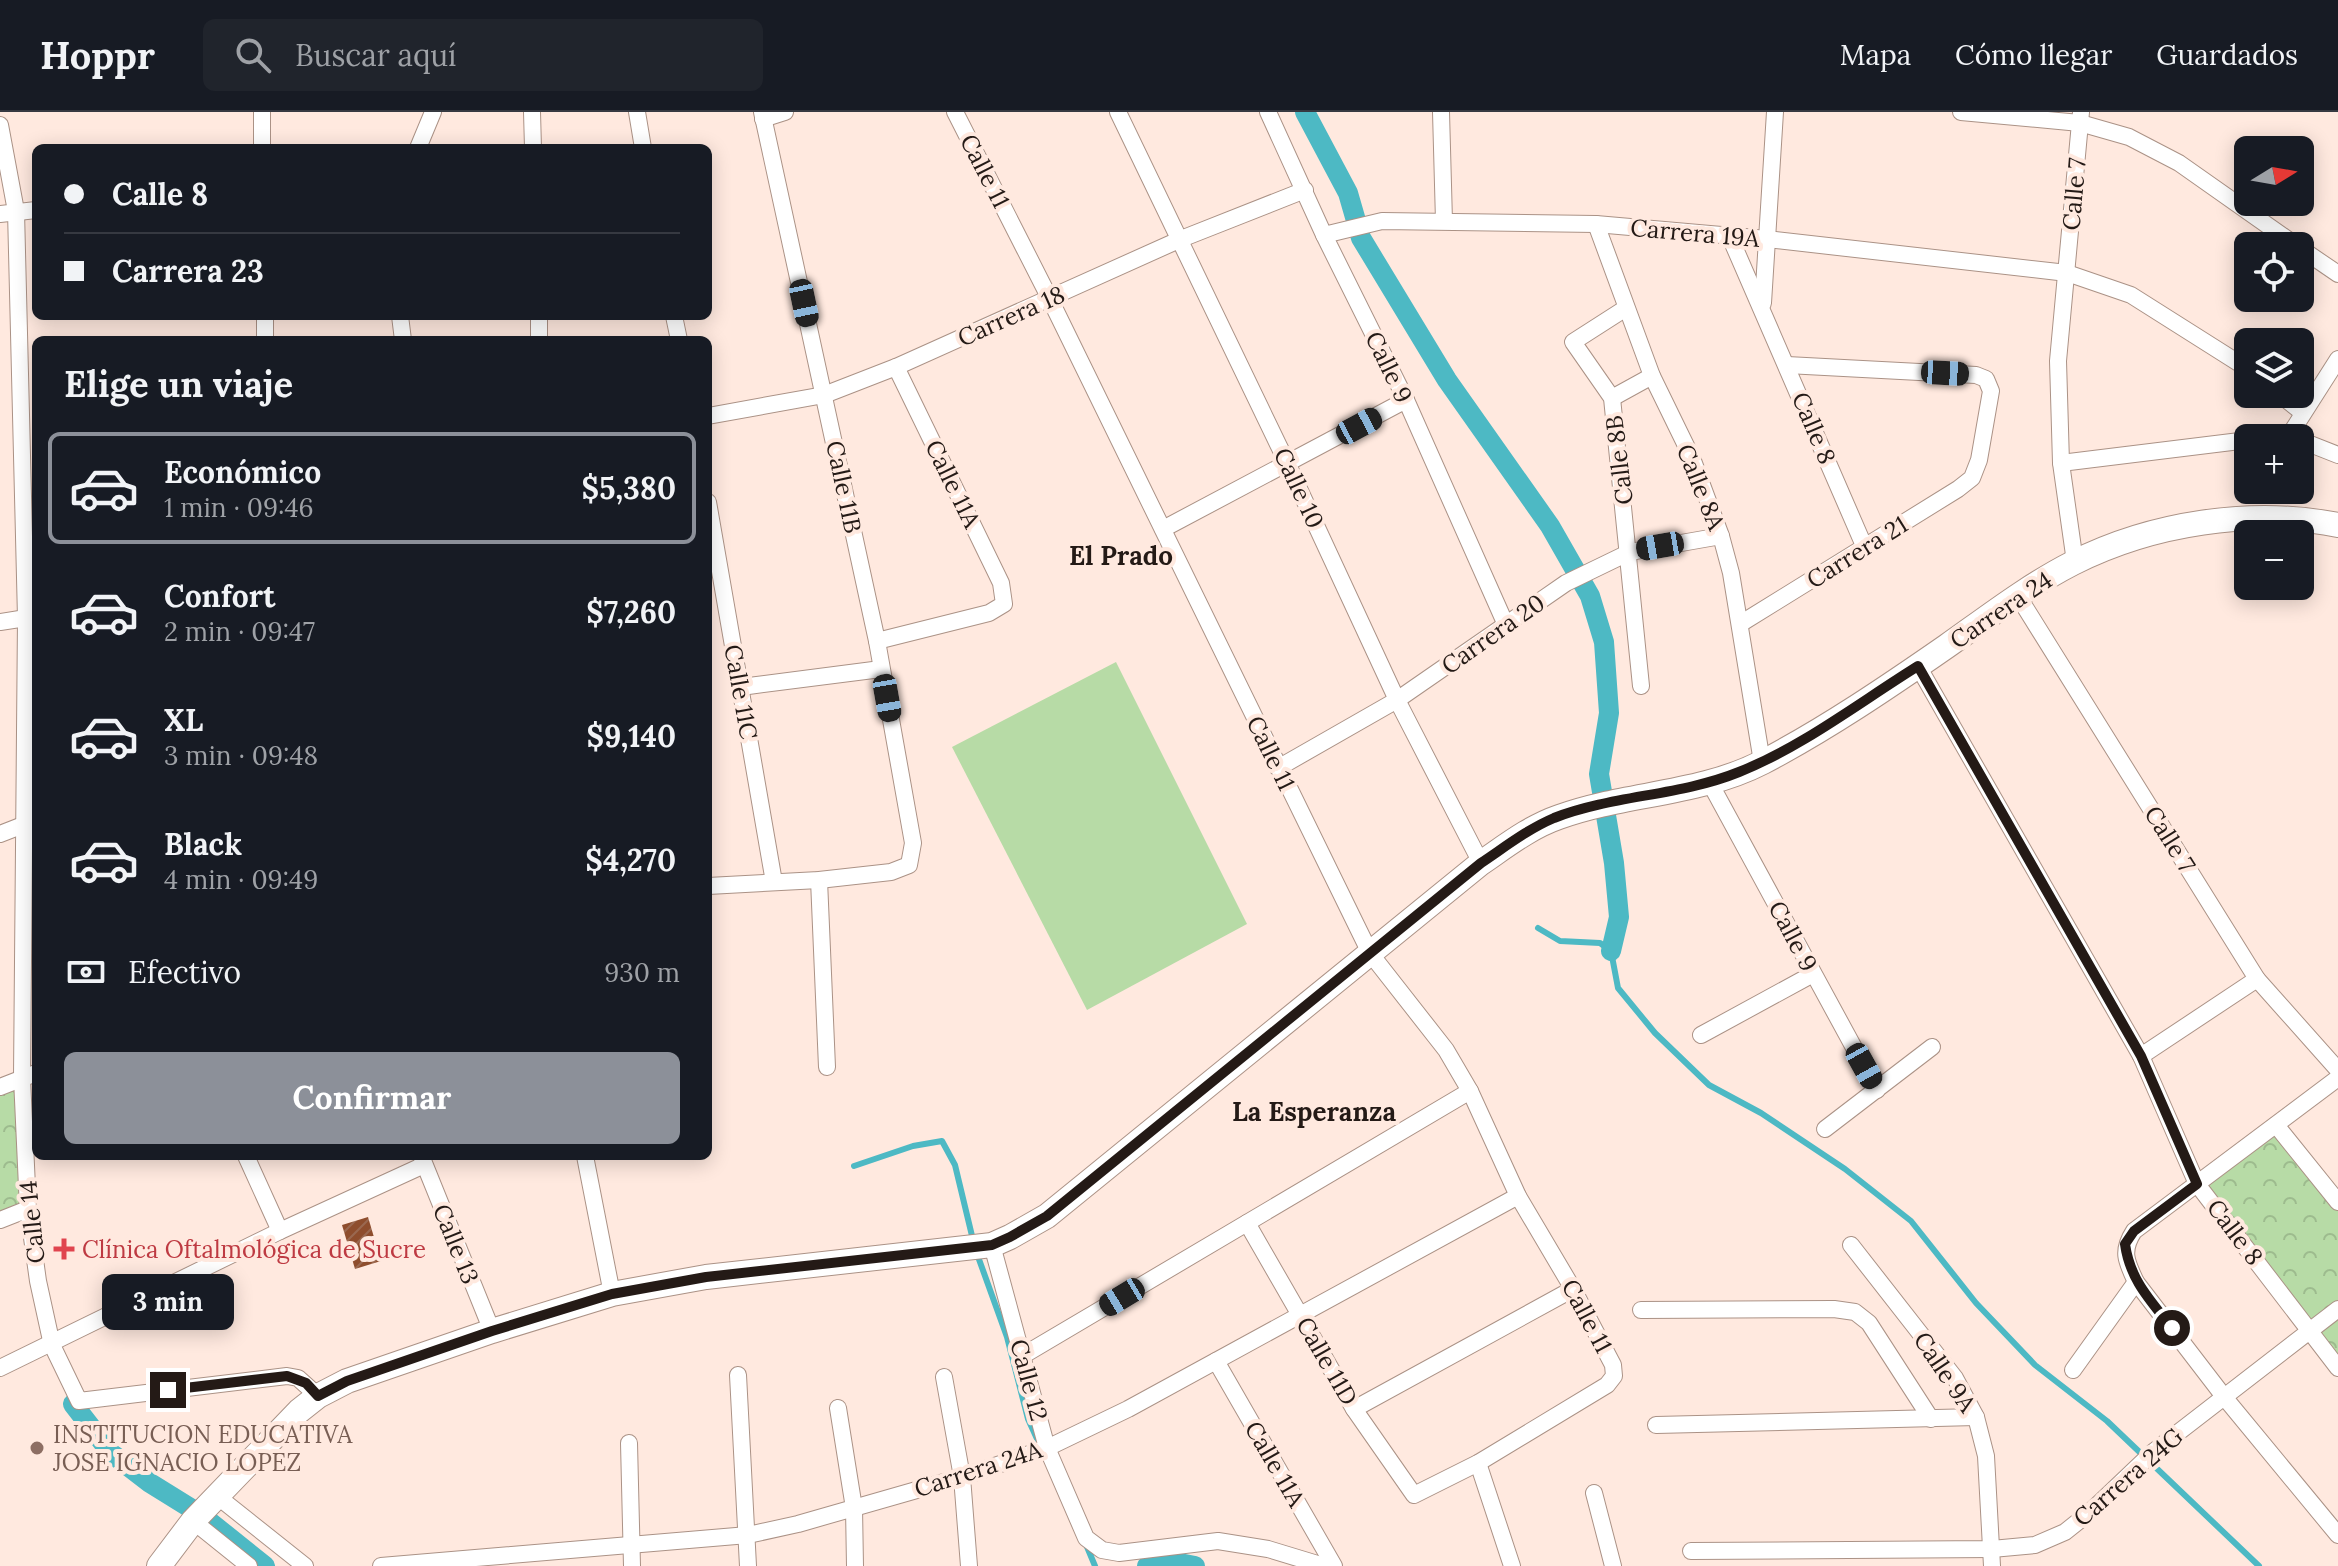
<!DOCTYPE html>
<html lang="es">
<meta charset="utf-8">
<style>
body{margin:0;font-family:Lora,serif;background:#20242c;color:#f1f3f6;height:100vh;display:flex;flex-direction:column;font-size:30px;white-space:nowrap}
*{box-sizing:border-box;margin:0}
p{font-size:26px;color:#9ea1a6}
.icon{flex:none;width:44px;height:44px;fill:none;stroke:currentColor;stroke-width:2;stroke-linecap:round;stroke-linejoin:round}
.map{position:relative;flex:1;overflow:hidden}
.sheet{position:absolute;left:32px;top:224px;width:680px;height:824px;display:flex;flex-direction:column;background:#171b24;border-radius:12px;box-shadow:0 4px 20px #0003}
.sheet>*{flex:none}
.banner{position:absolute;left:32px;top:32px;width:680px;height:176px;border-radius:12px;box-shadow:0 4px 20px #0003;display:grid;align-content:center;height:176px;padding:0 32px;background:#171b24}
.needle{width:52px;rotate:79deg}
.tools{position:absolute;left:2234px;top:24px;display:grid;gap:16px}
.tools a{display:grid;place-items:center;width:80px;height:80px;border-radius:12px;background:#171b24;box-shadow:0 4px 20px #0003;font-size:40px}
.end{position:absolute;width:36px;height:36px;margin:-18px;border:10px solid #241a16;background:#fff;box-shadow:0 0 0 4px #fff}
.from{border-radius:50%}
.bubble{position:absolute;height:56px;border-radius:12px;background:#171b24;box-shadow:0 4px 20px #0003;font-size:26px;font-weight:800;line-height:56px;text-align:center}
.car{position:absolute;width:24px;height:48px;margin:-24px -12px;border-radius:10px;box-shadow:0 0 6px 2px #0007;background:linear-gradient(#222 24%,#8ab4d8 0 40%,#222 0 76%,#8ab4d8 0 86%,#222 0)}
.banner b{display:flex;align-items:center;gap:28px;height:76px;font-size:30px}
.banner b+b{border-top:2px solid #363941}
.banner i{width:20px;height:20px;background:#f1f3f6}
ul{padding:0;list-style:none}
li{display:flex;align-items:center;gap:24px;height:112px;margin:0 16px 12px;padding:0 16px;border:4px solid transparent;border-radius:12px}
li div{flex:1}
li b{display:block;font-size:30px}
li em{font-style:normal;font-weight:800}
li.on{border-color:#8c9099}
li>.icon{width:72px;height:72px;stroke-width:1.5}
h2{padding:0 32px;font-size:36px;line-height:96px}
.pay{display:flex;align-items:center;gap:20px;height:88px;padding:0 32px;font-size:30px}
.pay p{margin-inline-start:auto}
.cta{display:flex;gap:16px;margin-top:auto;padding:16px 32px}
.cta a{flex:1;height:92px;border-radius:12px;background:#8c9099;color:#fff;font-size:32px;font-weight:800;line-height:92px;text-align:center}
header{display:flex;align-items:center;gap:48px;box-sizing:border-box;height:112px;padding:0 40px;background:#171b24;border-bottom:2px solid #363941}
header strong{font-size:38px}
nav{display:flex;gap:44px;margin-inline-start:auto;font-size:28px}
.search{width:560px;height:72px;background:#20242c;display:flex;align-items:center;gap:20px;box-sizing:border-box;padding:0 28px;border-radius:12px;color:#9ea1a6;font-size:30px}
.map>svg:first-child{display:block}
</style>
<header>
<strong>Hoppr</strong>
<div class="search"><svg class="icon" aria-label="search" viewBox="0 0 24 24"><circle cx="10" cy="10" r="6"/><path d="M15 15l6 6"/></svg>Buscar aquí</div>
<nav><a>Mapa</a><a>Cómo llegar</a><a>Guardados</a></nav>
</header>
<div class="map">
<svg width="2338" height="1454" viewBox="0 0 2338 1454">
<defs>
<pattern id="forest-crowns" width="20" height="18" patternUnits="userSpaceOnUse" patternTransform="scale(2)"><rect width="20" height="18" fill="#b7dba6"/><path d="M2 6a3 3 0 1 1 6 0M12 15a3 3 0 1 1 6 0" fill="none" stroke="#9dbb8e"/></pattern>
<pattern id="building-hatch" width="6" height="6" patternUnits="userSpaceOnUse" patternTransform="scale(2)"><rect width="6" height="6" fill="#8e4d2d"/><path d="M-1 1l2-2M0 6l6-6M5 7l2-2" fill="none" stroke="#9a6850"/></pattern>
</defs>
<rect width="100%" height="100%" fill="#ffe9df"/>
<path fill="#b7dba6" d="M1116,550L1247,812L1087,898L952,635Z"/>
<g fill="url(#forest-crowns)">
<path d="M22,966L28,1097L0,1108V975Z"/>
<path d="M2276,1013L2338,1090V1256L2197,1072Z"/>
</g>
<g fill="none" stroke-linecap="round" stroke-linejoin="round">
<g stroke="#4db9c4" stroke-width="6">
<path d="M1538,816L1560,829L1600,831L1611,839L1618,876L1655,921L1709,973L1761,1001L1845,1057L1911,1109L1976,1191L2035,1253L2107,1309L2259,1454"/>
<path d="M854,1054L913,1034L942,1029L955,1053L973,1128"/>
<path d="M976,1139L1007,1225L1028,1307L1038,1329"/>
<path d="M1085,1430L1095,1454"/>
</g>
<g stroke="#4db9c4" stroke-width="20">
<path d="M1305,0L1348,81L1361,126L1447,268L1550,414L1590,484L1604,530L1609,601L1599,662L1614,751L1619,805L1611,839"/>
<path d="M73,1292L111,1341L150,1371L200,1402L265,1454"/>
<path d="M1147,1454L1169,1449L1195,1454"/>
</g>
</g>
<path fill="url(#building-hatch)" d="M368,1105L381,1149L355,1157L342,1113Z"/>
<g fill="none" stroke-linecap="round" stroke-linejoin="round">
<g stroke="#ab9286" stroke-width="18">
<g id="street">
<path d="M532,0L533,36"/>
<path d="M637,0L643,36"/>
<path d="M955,0L1050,187L1370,841L1446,938L1470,979L1518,1084L1573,1177L1613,1253L1614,1264L1607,1273L1478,1351L1414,1383L1354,1297L1247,1111"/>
<path d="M1118,0L1288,353L1397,588L1481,751"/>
<path d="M1268,0L1324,123L1406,288L1506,513"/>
<path d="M1441,0L1444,109"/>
<path d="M1961,0L2080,11L2129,25L2179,51L2297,134"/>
<path d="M763,7L785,0"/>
<path d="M0,13L16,99L26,506L22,966L28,1097L38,1169L52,1233L79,1289L287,1264L298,1266L318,1284"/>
<path d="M262,36V0"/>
<path d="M418,36L433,0"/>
<path d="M0,102L36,98"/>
<path d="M1596,112L1652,264L1692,346L1721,424L1731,461L1762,650"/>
<path d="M1324,123L1382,109L1596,112L1767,127L2067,161L2131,183L2248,257"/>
<path d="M1730,125L1865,436"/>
<path d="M2300,136L2338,162"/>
<path d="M1763,191L1775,0"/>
<path d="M1626,196L1573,230L1612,286L1641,574"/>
<path d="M265,204V228"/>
<path d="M400,204L403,228"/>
<path d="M539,204V228"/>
<path d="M674,204L679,228"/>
<path d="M2279,282L2303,301"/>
<path d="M1612,286L1652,264"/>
<path d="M708,304L824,283L896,255L1181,127L1305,78"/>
<path d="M2289,324L2338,247"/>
<path d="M2268,326L2289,324L2295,326"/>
<path d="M2300,328L2338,343"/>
<path d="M2061,351L2248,328"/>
<path d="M708,390L774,770"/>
<path d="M1163,417L1406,288"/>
<path d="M2075,450L2061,351L2058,249L2081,0"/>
<path d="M2018,484L2257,867L2338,958"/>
<path d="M0,510L26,506"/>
<path d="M1740,512L1958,377L1972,366L1979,348L1991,279L1986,267L1976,263L1787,253"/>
<path d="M877,529L989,501L1004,492L1001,471L896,255"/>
<path d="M1918,554L2141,944L2197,1072L2338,1256"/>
<path d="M741,575L881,557"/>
<path d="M1278,656L1397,588L1566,471L1630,440L1721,424"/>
<path d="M1710,671L1877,978"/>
<path d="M0,722L36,708"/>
<path d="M819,768L827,955"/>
<path d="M708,774L819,768L891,760L909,753L913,731L877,529L762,0"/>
<path d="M1701,923L1813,862"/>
<path d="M2141,944L2257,867"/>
<path d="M2338,966L2134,1119C2121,1139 2126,1149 2136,1170L2225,1286L2338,1423"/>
<path d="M0,975L36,961"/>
<path d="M2276,1013L2338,1090"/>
<path d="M1825,1017L1932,935"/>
<path d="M246,1044L280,1119"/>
<path d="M585,1044L612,1182"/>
<path d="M422,1046L492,1219"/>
<path d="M0,1108L28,1097"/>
<path d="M992,1133L1047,1336L1086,1426L1102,1438L1119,1441L1218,1429L1268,1437L1324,1454"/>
<path d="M1851,1133L1955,1266L1976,1305L1986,1344L1992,1454"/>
<path d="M1641,1198L1834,1197L1855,1200L1869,1211L1931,1307"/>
<path d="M1022,1244L1470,979"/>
<path d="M1216,1249L1334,1454"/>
<path d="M0,1256L280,1119L424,1053"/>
<path d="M2073,1258L2136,1170"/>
<path d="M738,1263L748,1454"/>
<path d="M944,1265L962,1365L969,1454"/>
<path d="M838,1296L854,1396L855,1454"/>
<path d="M1354,1297L1573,1177"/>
<path d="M1656,1313L1976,1305"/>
<path d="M629,1331L632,1454"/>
<path d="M1478,1351L1512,1454"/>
<path d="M1594,1381L1613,1454"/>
<path d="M217,1384L305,1454"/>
<path d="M193,1409L249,1454"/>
<path d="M1691,1439L1992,1437L2035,1433L2065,1420L2090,1400L2153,1340L2338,1197"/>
<path d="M381,1454L748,1423L798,1412L962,1365L1047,1336L1128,1297L1518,1084"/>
</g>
</g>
<g stroke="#ab9286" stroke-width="26">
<path id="secondary" d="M159,1454L193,1409L299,1299L318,1284L347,1269L492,1219L612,1182L706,1165L992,1133L1010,1125L1047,1104L1481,751C1506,734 1530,715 1559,705C1625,681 1699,683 1763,650C1826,617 1888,575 1947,534C1988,505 2028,474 2073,451C2152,411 2251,396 2338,413"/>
</g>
<use href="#street" stroke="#fff" stroke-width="16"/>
<use href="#secondary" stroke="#fff" stroke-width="24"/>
</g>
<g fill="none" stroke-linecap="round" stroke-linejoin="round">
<path stroke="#241a16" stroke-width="10" d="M168,1278L287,1264L306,1271L318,1284L347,1269L492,1219L612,1182L706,1165L992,1133L1010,1125L1047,1104L1481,751C1505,735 1528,717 1554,706C1613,683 1680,684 1739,660C1802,635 1860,590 1918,554L2141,944L2197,1072L2134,1119L2125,1132C2130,1168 2150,1188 2172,1216"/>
</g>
<path fill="#e0444e" stroke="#ffe9df" stroke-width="3" d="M60 1125h8v8h8v8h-8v8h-8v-8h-8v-8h8z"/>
<circle fill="#8d6e63" stroke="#ffe9df" stroke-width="3" cx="37" cy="1336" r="8"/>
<g text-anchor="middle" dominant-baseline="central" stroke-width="8" stroke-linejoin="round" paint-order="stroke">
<g font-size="24" fill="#241a16" stroke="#ffe9df">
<text transform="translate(985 59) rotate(63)">Calle 11</text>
<text transform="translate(2074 82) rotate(-85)">Calle 7</text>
<text transform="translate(1695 121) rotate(5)">Carrera 19A</text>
<text transform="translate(1011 204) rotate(-24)">Carrera 18</text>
<text transform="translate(1389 255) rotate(64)">Calle 9</text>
<text transform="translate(1814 316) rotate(67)">Calle 8</text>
<text transform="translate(1619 348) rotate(-97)">Calle 8B</text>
<text transform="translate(953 372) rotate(64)">Calle 11A</text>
<text transform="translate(844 375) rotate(78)">Calle 11B</text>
<text transform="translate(1701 375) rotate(68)">Calle 8A</text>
<text transform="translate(1299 376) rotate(65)">Calle 10</text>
<text transform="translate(1857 440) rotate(-32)">Carrera 21</text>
<text transform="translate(2001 498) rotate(-34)">Carrera 24</text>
<text transform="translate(1493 522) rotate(-35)">Carrera 20</text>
<text transform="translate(741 580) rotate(80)">Calle 11C</text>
<text transform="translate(1271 641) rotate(64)">Calle 11</text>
<text transform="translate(2170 727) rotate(58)">Calle 7</text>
<text transform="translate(1793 824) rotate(62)">Calle 9</text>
<text transform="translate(32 1110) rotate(-96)">Calle 14</text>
<text transform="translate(2235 1120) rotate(53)">Calle 8</text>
<text transform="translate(456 1132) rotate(68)">Calle 13</text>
<text transform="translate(1587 1204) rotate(62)">Calle 11</text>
<text transform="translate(1327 1249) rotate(60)">Calle 11D</text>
<text transform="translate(1945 1260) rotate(56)">Calle 9A</text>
<text transform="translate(1029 1268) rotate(75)">Calle 12</text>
<text transform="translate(1275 1352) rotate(60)">Calle 11A</text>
<text transform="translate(978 1357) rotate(-18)">Carrera 24A</text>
<text transform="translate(2128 1365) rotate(-41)">Carrera 24G</text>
</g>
<g font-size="24" fill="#be3a42" stroke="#ffe9df" text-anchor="start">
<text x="82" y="1137">Clínica Oftalmológica de Sucre</text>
</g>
<g font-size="24" fill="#785e54" stroke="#ffe9df" text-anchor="start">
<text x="53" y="1322">INSTITUCION EDUCATIVA<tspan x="53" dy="28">JOSE IGNACIO LOPEZ</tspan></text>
</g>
<g font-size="26" font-weight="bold" fill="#241a16" stroke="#ffe9df">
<text x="1121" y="443">El Prado</text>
<text x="1314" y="999">La Esperanza</text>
</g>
</g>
</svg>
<div class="tools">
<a><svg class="needle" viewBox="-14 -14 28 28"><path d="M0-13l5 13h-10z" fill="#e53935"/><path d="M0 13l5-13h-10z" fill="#9ea1a6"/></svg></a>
<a><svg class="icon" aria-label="locate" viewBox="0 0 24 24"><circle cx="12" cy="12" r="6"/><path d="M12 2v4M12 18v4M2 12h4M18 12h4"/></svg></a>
<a><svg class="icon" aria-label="layers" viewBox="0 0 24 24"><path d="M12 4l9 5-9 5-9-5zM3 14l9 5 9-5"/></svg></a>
<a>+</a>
<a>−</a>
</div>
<i class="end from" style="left:2172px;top:1216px"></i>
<i class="end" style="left:168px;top:1278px"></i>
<div class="bubble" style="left:102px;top:1162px;width:132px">3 min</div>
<i class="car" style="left:804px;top:191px;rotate:168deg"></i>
<i class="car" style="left:1945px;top:261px;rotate:93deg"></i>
<i class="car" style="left:1359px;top:314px;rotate:62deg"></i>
<i class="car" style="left:1660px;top:434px;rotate:260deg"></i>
<i class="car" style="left:887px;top:586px;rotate:170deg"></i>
<i class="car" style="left:1864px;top:954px;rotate:151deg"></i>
<i class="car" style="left:1122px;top:1185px;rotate:239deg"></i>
<div class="banner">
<b><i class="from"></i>Calle 8</b>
<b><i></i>Carrera 23</b>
</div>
<section class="sheet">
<h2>Elige un viaje</h2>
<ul>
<li class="on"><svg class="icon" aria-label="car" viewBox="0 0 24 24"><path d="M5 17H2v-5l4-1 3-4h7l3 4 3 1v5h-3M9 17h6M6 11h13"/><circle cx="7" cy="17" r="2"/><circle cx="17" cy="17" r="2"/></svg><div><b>Económico</b><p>1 min · 09:46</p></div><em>$5,380</em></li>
<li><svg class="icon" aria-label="car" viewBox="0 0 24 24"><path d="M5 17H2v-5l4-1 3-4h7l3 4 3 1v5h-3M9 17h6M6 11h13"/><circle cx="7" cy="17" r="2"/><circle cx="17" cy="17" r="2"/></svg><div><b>Confort</b><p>2 min · 09:47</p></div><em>$7,260</em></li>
<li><svg class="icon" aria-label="car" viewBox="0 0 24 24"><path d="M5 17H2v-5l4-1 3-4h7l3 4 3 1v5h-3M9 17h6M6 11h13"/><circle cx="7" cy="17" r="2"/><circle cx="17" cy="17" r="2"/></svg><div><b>XL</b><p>3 min · 09:48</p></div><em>$9,140</em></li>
<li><svg class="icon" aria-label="car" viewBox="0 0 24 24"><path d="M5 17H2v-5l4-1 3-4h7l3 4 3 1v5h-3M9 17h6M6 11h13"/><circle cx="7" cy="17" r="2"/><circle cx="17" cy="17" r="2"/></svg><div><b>Black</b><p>4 min · 09:49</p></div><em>$4,270</em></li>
</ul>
<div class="pay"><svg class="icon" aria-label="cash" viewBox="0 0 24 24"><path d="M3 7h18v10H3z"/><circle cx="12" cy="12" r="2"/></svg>Efectivo<p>930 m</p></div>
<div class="cta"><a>Confirmar</a></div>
</section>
</div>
